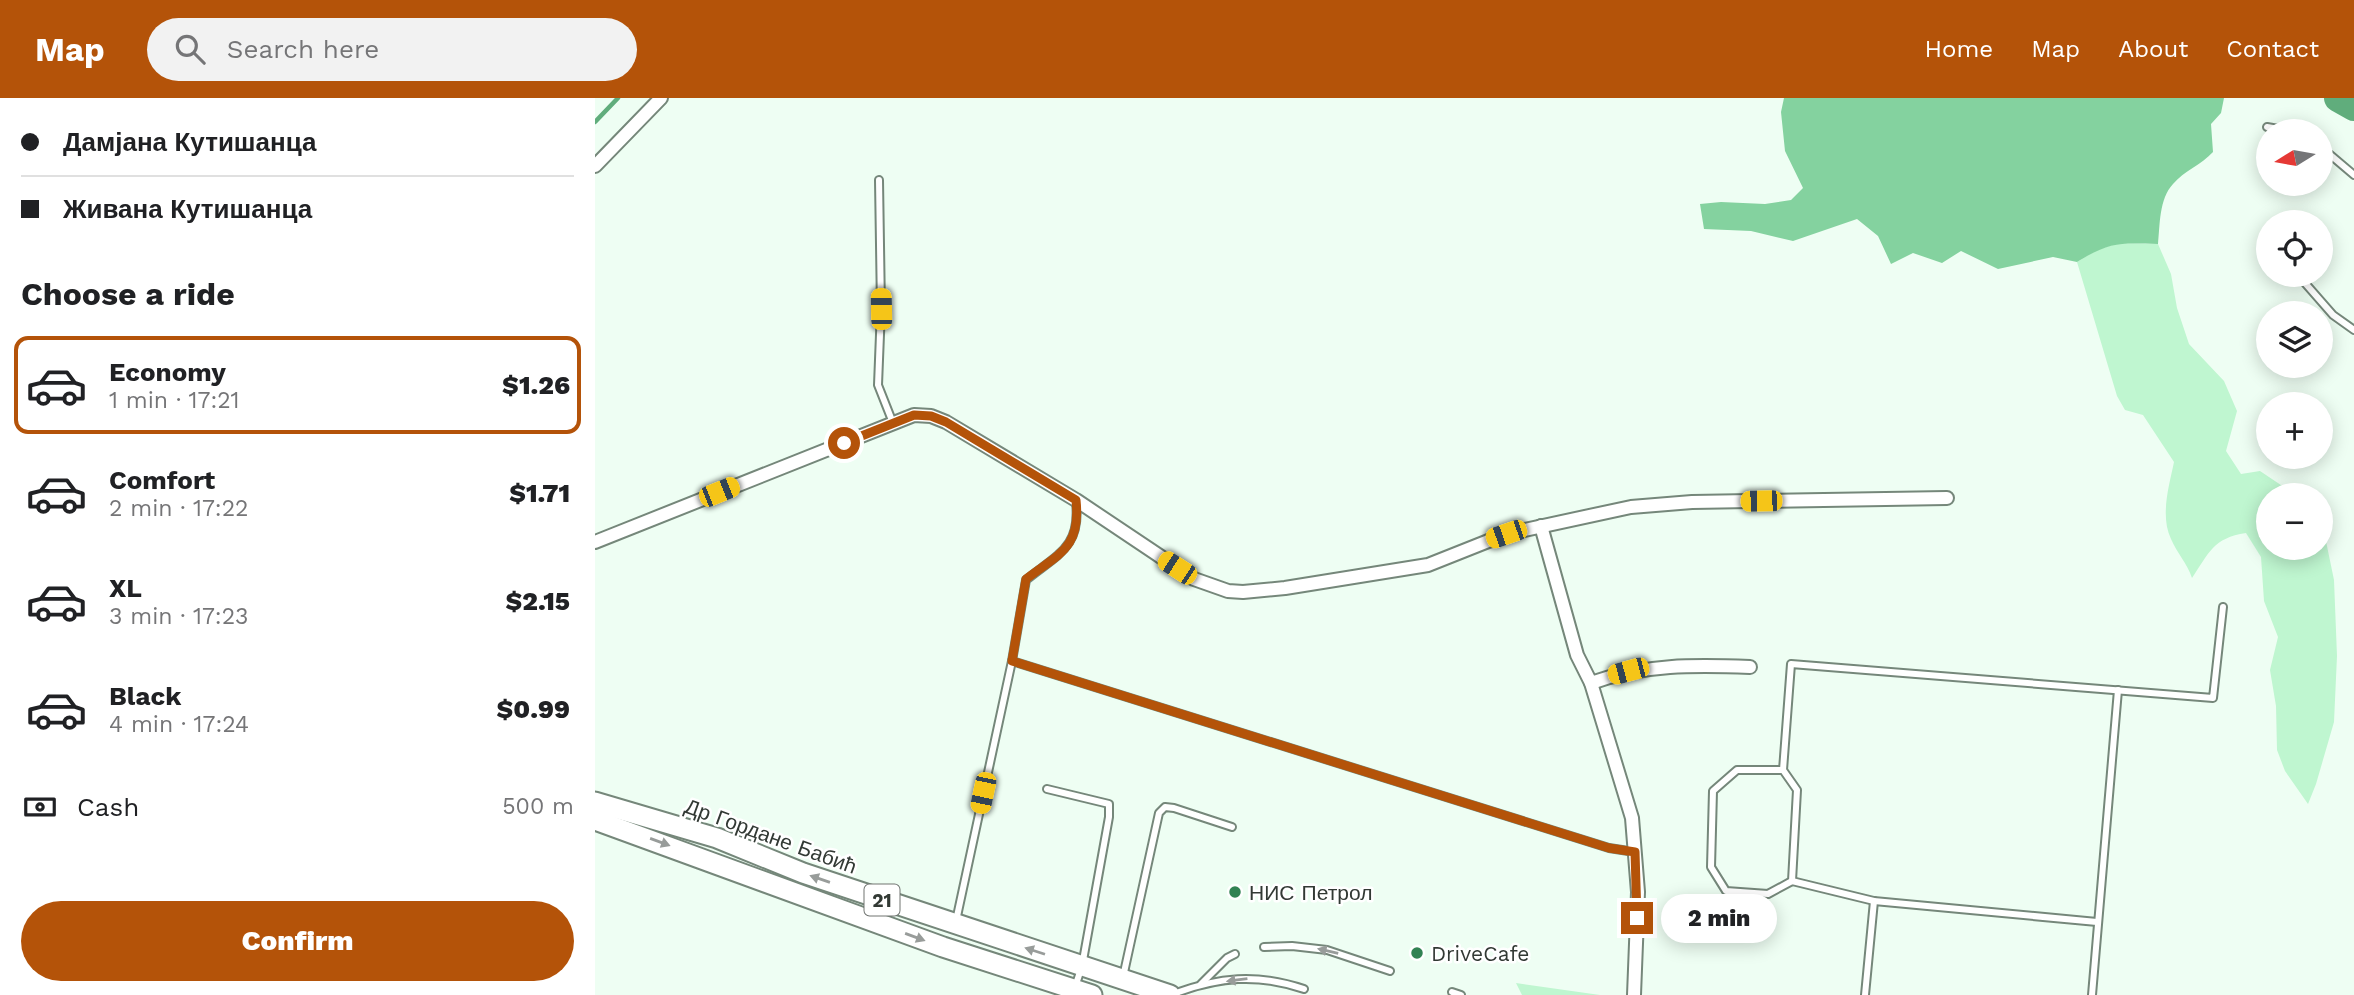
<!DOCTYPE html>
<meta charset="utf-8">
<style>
body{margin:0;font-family:"Work Sans",sans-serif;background:#f2f2f2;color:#202124;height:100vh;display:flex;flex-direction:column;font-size:26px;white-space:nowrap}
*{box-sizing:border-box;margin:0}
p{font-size:23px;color:#757577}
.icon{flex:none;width:38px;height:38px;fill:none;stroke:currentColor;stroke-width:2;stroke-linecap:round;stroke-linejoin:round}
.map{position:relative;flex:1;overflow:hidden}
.side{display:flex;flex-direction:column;background:#fff;width:595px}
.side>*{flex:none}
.top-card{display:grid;align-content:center;height:154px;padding:0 21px;background:#fff}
.needle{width:46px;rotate:259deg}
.fabs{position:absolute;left:1661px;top:21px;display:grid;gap:14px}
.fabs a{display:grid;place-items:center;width:77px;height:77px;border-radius:50%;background:#fff;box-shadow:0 4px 18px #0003;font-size:35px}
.end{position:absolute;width:32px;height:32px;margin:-16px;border:9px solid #b45309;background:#fff;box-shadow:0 0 0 4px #fff}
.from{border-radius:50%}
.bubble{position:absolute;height:49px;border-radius:24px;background:#fff;box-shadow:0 4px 18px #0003;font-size:23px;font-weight:800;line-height:49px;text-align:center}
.car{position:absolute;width:21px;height:42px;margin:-21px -10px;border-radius:9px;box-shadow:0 0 5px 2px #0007;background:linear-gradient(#f5c518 24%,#345 0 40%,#f5c518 0 76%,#345 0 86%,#f5c518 0)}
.top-card b{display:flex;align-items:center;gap:24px;height:66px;font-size:26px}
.top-card b+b{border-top:2px solid #e0e0e0}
.top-card i{width:18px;height:18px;background:#202124}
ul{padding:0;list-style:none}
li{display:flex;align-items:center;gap:21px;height:98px;margin:0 14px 10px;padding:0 7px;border:4px solid transparent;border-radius:14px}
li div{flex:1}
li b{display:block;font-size:26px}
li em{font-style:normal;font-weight:800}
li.on{border-color:#b45309}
li>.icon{width:63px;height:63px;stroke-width:1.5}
h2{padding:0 21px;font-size:32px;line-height:84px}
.pay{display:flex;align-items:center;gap:18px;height:77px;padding:0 21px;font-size:26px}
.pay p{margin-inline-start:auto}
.primary-button{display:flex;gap:14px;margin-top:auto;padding:14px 21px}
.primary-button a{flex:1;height:80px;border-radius:42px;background:#b45309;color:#fff;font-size:28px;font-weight:800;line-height:80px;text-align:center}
header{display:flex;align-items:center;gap:42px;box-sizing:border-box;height:98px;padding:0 35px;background:#b45309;color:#fff}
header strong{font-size:33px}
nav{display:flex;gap:38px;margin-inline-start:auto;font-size:24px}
.search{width:490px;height:63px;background:#f2f2f2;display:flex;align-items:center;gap:18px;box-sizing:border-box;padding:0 24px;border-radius:38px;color:#757577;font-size:26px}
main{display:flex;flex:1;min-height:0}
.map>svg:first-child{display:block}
</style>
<header>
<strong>Map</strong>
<div class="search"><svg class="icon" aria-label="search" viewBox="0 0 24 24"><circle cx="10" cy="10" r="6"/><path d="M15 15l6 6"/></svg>Search here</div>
<nav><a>Home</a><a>Map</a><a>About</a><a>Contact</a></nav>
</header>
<main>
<section class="side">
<div class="top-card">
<b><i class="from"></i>Дамјана Кутишанца</b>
<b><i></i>Живана Кутишанца</b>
</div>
<h2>Choose a ride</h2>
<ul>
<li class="on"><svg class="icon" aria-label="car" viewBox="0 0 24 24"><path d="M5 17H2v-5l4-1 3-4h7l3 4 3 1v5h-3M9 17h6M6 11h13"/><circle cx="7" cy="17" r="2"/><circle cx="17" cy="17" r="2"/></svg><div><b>Economy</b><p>1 min · 17:21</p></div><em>$1.26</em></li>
<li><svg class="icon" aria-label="car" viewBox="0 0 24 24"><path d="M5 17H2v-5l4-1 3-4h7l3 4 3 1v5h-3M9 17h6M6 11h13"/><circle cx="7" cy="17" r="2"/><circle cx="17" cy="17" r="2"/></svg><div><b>Comfort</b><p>2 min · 17:22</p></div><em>$1.71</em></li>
<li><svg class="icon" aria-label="car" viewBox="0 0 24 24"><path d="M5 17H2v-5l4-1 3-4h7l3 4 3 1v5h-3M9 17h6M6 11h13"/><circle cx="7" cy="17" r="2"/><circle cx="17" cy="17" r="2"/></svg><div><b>XL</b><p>3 min · 17:23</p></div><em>$2.15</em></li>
<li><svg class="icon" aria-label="car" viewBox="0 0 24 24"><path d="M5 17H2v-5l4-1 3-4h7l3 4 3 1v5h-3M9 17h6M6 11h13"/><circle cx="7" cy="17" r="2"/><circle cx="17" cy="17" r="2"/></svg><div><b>Black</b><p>4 min · 17:24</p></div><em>$0.99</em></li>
</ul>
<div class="pay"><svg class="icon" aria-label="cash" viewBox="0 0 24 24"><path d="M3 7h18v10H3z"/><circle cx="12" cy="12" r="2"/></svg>Cash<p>500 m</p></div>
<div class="primary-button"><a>Confirm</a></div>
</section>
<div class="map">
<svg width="1759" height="897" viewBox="0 0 1759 897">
<rect width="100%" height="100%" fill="#eefef3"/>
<g fill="#bff6d0">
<path d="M1523,145L1563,146L1576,176L1582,210L1594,246L1629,283L1642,313L1631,353L1646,376L1665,373L1701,397H1673V450H1726V419L1739,482L1742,558L1739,624L1721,686L1713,706L1690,673L1682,652L1681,608L1675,572L1683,539L1669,503L1666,459L1651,435C1618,440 1614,455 1597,480C1592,465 1582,455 1576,441C1565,418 1574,388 1579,364L1548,317L1530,312L1522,298L1482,164L1502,152Z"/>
<path d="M921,885L1005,897H927Z"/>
</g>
<path fill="#84d29f" d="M1189,0H1629L1626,15L1616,26L1618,54C1606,67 1589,73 1578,86C1564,101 1565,127 1563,146C1525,145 1516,143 1482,164L1458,159L1403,171L1366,153L1347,165L1318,155L1296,166L1283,138L1262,121L1198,143L1156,133L1109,131L1105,106L1126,104L1170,106L1196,102L1208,90L1190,53L1186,14Z"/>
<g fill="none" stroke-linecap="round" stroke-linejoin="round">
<path stroke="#60ad7c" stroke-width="4.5" d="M0,24L23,0"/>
<path stroke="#60ad7c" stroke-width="28" d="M1743,0L1759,9"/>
<g stroke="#75877a" stroke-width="10">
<g id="lane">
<path d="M1672,29L1696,33"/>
<path d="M1726,49L1759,77"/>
<path d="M284,82L286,211L283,287L298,325"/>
<path d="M1703,177L1738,217L1759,232"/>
<path d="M417,563L431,482C463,456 486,449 481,404"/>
<path d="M1188,672L1202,692L1197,783L1173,796L1131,793L1116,769L1118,693L1142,672H1188L1196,566L1618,600L1628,509"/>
<path d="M452,691L514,706V719L487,868L480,889"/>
<path d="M1197,783L1279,803L1502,824"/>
<path d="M361,823L417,563L1014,750L1040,754"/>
<path d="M669,849L697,848L732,852L795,873"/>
<path d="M528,879L564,715L570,709L579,710L637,729"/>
<path d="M606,886L632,860L640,856"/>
<path d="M857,894L866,897"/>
<path d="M578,896C624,879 661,875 709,891"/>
<path d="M1270,897L1279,803"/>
<path d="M1497,897L1523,592"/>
</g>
</g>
<g stroke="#75877a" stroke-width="16">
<g id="street">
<path d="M0,68L66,0"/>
<path d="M946,428L982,557L996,585L1037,720L1043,794L1039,897"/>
<path d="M0,444L319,317L336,318L351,324L481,402L599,481L633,493L648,494L690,490L833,467L911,436L1036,409L1097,404L1352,400"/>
<path d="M996,585C1049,566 1100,567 1155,569"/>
</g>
</g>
<g stroke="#75877a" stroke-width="23">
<g id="primary">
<path d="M0,704L122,740L208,775L575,897"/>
<path d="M0,722L348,849L497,897"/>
</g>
</g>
<use href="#lane" stroke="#fff" stroke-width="6"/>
<use href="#street" stroke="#fff" stroke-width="12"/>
<use href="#primary" stroke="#fff" stroke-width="19"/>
</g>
<defs><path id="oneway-solid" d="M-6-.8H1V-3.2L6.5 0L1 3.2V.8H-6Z" transform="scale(1.75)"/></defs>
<g fill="#989c9a">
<use href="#oneway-solid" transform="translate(65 744) rotate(20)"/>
<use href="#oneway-solid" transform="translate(225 781) rotate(-161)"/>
<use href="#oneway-solid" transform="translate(320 839) rotate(20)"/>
<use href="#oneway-solid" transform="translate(440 853) rotate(-162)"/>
<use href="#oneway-solid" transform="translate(733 853) rotate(-167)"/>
<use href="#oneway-solid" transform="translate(642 882) rotate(173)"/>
</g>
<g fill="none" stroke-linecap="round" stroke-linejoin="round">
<path stroke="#b45309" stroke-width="9" d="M249,345L319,317L336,318L351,324L481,402C486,450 465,455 431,481L417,563L1014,750L1040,754L1042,820"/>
</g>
<g fill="#328253" stroke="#fff" stroke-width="2.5">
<circle cx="640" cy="794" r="7"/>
<circle cx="822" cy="855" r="7"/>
</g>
<g text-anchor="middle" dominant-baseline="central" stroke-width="5" stroke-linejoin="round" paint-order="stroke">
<rect fill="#fff" stroke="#707471" stroke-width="2" x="269.5" y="786.5" width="35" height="31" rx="5"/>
<g font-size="19" font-weight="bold" fill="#323934">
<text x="287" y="802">21</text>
</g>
<g font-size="21" fill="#323934" stroke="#fff">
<text transform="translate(176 738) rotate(20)">Др Гордане Бабић</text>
</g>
<g font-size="21" fill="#323934" stroke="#fff" text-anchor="start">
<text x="654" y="794">НИС Петрол</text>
<text x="836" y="855">DriveCafe</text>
</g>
</g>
</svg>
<div class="fabs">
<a><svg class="needle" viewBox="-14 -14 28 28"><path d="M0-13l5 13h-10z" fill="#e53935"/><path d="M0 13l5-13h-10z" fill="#757577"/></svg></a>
<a><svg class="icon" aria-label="locate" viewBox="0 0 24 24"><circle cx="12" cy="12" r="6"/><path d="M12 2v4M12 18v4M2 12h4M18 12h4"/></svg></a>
<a><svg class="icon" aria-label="layers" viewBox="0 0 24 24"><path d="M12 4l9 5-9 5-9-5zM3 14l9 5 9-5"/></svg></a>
<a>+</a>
<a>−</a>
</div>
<i class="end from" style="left:249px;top:345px"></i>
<i class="end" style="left:1042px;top:820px"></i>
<div class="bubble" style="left:1066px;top:796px;width:116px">2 min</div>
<i class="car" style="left:286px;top:211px;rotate:359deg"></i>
<i class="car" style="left:124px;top:394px;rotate:68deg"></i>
<i class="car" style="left:1166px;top:403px;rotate:269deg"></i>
<i class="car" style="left:911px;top:436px;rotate:251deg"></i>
<i class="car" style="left:582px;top:470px;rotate:303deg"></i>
<i class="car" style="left:1033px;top:573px;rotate:255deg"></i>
<i class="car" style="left:388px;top:695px;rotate:192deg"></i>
</div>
</main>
